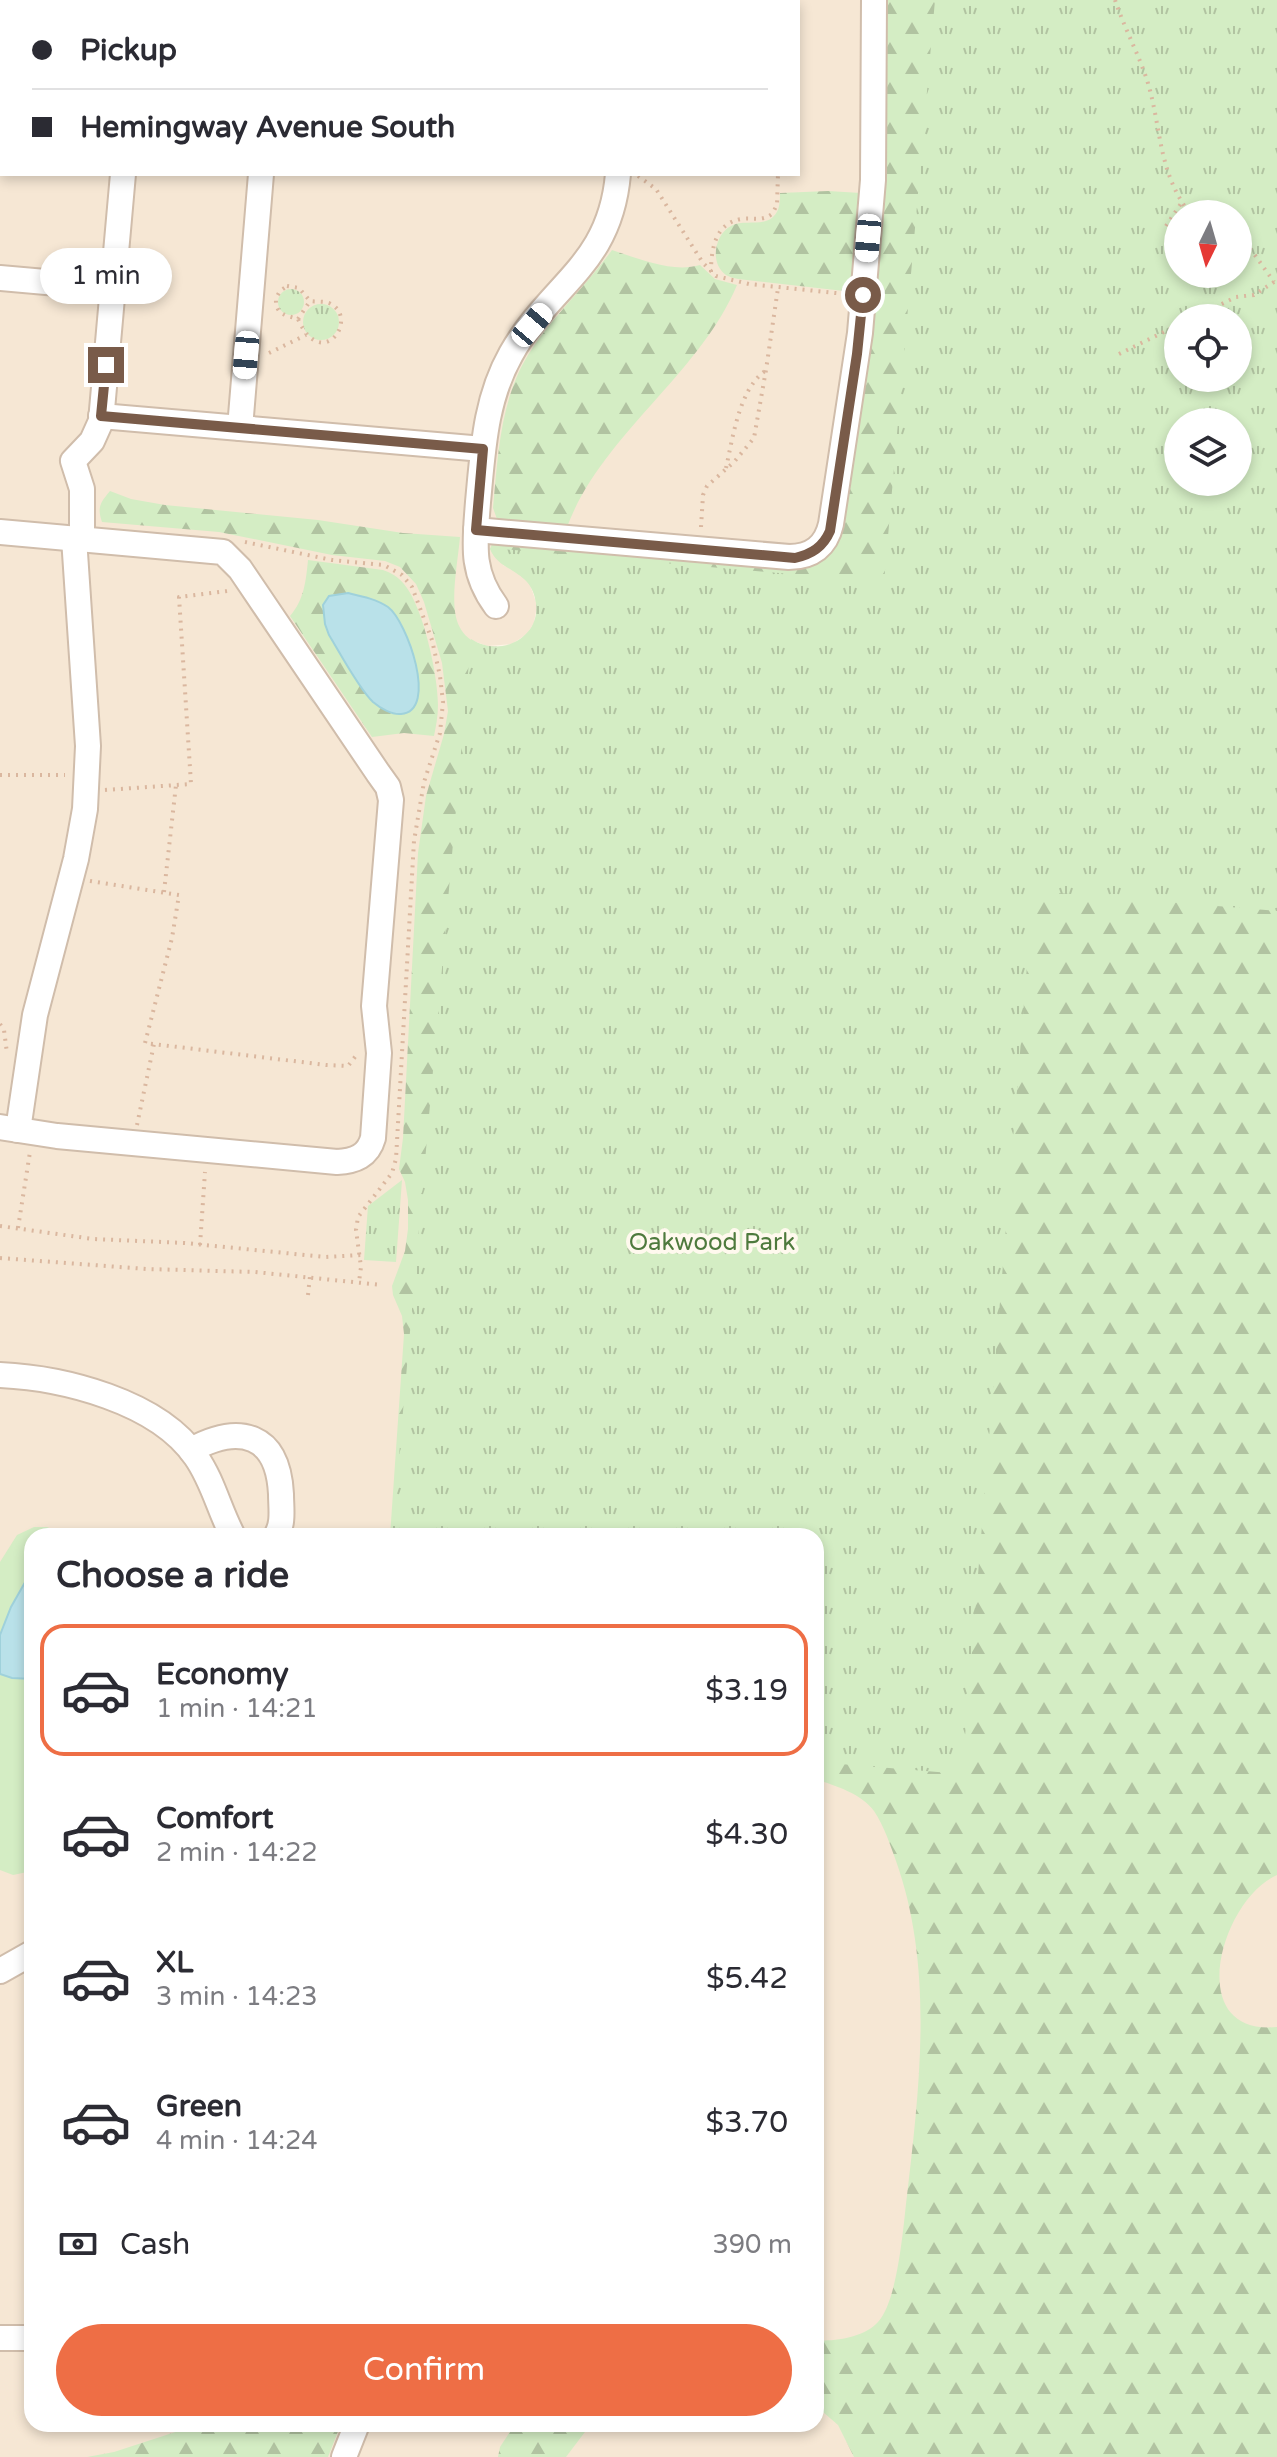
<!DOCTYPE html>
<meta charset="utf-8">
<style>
body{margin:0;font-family:"Varela Round",sans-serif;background:#f7f7f7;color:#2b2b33;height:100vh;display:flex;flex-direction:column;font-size:30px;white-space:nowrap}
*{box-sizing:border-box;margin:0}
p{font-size:26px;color:#7c7c81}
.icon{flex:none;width:44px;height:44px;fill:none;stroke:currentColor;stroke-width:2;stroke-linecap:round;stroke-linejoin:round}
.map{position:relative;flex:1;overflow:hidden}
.sheet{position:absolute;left:24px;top:1528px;width:800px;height:904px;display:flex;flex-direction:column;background:#fff;border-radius:24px;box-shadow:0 4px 12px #0003}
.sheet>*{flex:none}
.guide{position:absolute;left:0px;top:0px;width:800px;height:176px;box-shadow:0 4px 12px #0003;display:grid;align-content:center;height:176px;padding:0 32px;background:#fff}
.needle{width:52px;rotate:185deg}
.buttons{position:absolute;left:1164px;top:200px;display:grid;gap:16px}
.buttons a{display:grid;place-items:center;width:88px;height:88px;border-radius:50%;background:#fff;box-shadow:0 4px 12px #0003;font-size:40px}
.end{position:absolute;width:36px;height:36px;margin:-18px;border:10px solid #795b49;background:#fff;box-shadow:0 0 0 4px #fff}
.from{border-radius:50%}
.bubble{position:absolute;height:56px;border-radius:28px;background:#fff;box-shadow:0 4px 12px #0003;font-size:26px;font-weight:600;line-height:56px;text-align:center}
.car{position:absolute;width:24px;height:48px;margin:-24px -12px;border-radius:10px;box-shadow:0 0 6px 2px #0007;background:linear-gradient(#fff 24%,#345 0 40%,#fff 0 76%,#345 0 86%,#fff 0)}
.guide b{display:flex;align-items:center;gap:28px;height:76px;font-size:30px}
.guide b+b{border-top:2px solid #e1e1e2}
.guide i{width:20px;height:20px;background:#2b2b33}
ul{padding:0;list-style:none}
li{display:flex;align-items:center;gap:24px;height:132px;margin:0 16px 12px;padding:0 16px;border:4px solid transparent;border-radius:24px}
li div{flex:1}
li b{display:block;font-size:30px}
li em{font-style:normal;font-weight:600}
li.active{border-color:#ee6e45}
li>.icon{width:72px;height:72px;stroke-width:1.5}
h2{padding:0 32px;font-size:36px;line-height:96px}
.pay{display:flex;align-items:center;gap:20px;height:88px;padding:0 32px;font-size:30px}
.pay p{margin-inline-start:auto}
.cta{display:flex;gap:16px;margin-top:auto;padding:16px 32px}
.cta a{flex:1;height:92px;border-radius:48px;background:#ee6e45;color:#fff;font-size:32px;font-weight:600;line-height:92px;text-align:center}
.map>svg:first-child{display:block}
</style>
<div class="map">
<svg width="1277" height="2457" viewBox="0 0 1277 2457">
<defs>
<pattern id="forest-firs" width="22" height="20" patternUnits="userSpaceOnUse" patternTransform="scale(2)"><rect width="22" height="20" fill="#d4edc4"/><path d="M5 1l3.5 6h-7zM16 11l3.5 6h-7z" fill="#b1c3a1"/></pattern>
<pattern id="park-tufts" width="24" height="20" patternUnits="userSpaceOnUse" patternTransform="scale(2)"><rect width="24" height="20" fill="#d4edc4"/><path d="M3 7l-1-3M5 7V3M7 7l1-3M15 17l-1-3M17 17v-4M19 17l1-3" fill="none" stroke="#b1c3a1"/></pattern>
</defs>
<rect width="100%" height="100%" fill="#fef5e7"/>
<path fill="#f6e7d4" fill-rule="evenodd" d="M0,0H935L884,582L503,565L520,574L530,584L537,605L534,623L527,634L512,644L487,646L471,640L392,1536H32V2424H816V1762L1277,911V2457H0ZM2,2H798V174H2Z"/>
<g fill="#d4edc4">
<path d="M34,1527H47L67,1536H32V1570L11,1607L0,1635V1562L17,1535Z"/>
<path d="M0,1674L12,1678L32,1679V1871L13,1875L0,1870Z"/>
</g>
<g fill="url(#forest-firs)" fill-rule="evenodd">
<path d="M886,0H947L1019,902L1277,645V1875C1221,1899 1182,2036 1277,2027V2457H854L838,2425L816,2406V2340C835,2342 865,2337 878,2322C897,2302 903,2231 906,2204C919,2092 935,1970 896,1861C890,1844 884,1826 874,1811C861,1793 835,1786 816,1779V1536H390L404,1334L402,1316L393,1295L392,1286L405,1251L408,1229V1200L405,1182L399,1169L403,1138L418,853L426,796L444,734L448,711L442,663L424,602L416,584L400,567L385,561L332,555L219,532L102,522C97,507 100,503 110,491L131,499L165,505L318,520L403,533L460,537C458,560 451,595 456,617C467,666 548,651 535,597C529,571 500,571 490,549L492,544L795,569C818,565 830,555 841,534L869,355L875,296L886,141Z"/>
<path d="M828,191L861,193L853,292L738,279C734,278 729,277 726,275C709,263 715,234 731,226C744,219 762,227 773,217C780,211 780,201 780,193Z"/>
<path d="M612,250C640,259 672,273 700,265L715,279L737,285C700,374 601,436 567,527L504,522L497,519L493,508C498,456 500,401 528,355C551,318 586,286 612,250Z"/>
<path d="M308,560L383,570C392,573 398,577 404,584C423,606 438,675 438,705C438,716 436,726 434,736L404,733L372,737L290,616C304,600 306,581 308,560ZM323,605L369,697L329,635L325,624Z"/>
<path d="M200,2424H341L328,2457H87L114,2452Z"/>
<path d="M515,2424H591L566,2457H498L500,2447Z"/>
</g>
<g fill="url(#park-tufts)" fill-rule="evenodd">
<path d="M935,0H1277V911L1033,891L962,1774L816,1762V1536H392L471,639C482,646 494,648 507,646C517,643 526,636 532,627C536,620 538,612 536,603C531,566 498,574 490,548L884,582ZM1178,214H1238V274H1178ZM1178,318H1238V378H1178ZM1238,422V482H1178V422Z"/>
<circle cx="291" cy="302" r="13"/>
<circle cx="321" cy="322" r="18"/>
<path d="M402,1180L396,1262L364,1260L368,1206Z"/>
</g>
<g fill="#b9e1e9" stroke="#9fd1db" stroke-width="2">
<path d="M348,593C361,596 376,599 388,607C407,621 439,711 401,714C392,715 380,708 373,702C359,689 340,653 329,635L325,624L323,605L329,596Z"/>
<path d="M32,1570V1679L12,1678L0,1674V1635L11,1607Z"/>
</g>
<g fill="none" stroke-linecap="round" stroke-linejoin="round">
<g stroke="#d0bdab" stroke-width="28">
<g id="minor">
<path d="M173,0L198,2"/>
<path d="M138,2V0"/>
<path d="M612,2L613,0"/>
<path d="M0,278L113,288"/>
<path d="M101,416L483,449"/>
<path d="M240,428L261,174"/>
<path d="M476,530L789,557C812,557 826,546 831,524L860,333L873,180L874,0"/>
<path d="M0,532L223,552L240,569L378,773L388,787L391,800L374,1006L379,1053L373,1138C368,1156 355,1161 337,1162L57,1136L0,1127"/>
<path d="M82,539V489L73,461L92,441L101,421L123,174"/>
<path d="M496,606C470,571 475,543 478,502C483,450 485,400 511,354C551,283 610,266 618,174"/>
<path d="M18,1130L35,1015L76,859L85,809L88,746L74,538"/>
<path d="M0,1375C63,1378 158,1401 196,1457C213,1481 219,1510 233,1536"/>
<path d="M191,1450C240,1423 278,1434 281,1494C281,1509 284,1523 276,1536"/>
<path d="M0,1971L32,1953"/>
<path d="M0,2338H32"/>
<path d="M344,2457L357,2424"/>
</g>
</g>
<g stroke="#dab79f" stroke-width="4" stroke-dasharray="2 6" stroke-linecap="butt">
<path d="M762,0V2"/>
<path d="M1115,0C1124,27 1138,53 1147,80C1162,128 1157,170 1190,214"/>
<path d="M638,176L656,189L703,263L716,276L749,284L845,294"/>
<path d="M1166,226L1182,202"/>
<path d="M1238,238L1252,251L1274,282"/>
<path d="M711,272C711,250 715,223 741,219C753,217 761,222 772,214L777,205L778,174"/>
<path d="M287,286L299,288L310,301C316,302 323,301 329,303C361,317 322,374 298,319C286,315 275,315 276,298L280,291Z"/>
<path d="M1193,318L1236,297L1254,295L1277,280"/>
<path d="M298,319L310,301"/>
<path d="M269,353L306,335"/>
<path d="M1119,354L1178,325"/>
<path d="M726,468C733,437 739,390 765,371"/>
<path d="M701,527L703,495L707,486L734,462L754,438L766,370L778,288"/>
<path d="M245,542L332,560L384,565L402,575L412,587L432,640L440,676L443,702L440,733L424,782L414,841L396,1159L392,1173L358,1217L356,1230L361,1267L359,1282"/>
<path d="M0,775H65"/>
<path d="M105,790L191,784L179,597L228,591"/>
<path d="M90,881L179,895L172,938L145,1043L326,1065L348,1066L358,1053"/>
<path d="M164,892L176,785"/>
<path d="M0,1024L4,1030L7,1053"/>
<path d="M137,1125L154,1044"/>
<path d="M0,1226L93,1239L185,1243L325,1257L361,1255"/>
<path d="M18,1228L30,1152"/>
<path d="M200,1245L205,1172"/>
<path d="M0,1258L146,1269L255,1272L382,1285"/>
<path d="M308,1295L310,1276"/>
</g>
<use href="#minor" stroke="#fff" stroke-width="24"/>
</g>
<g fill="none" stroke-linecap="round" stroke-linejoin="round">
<path stroke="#795b49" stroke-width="10" d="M106,365L101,416L483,449L476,530L795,558C812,554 823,547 830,531L857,354L863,295"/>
</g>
<g text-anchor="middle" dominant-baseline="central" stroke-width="8" stroke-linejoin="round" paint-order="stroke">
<g font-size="24" fill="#4e7a3d" stroke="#fff9ee">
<text x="712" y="1242">Oakwood Park</text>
</g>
</g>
</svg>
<div class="buttons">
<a><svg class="needle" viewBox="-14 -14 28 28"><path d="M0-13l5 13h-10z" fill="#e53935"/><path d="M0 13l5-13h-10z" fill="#7c7c81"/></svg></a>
<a><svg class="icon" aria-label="locate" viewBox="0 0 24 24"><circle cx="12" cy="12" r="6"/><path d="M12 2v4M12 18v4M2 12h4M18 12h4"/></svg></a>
<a><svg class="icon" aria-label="layers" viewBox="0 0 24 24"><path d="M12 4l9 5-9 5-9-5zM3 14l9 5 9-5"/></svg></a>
</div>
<i class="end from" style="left:863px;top:295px"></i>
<i class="end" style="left:106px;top:365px"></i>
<div class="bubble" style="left:40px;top:248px;width:132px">1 min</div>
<i class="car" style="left:868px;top:238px;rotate:185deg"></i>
<i class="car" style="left:532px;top:325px;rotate:40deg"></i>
<i class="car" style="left:246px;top:355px;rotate:185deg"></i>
<div class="guide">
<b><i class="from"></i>Pickup</b>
<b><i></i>Hemingway Avenue South</b>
</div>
<section class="sheet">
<h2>Choose a ride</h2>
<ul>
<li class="active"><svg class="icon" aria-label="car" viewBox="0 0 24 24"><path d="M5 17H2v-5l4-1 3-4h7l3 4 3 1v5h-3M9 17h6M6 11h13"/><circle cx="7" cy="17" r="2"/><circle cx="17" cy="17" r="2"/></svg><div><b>Economy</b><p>1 min · 14:21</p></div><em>$3.19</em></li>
<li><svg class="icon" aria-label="car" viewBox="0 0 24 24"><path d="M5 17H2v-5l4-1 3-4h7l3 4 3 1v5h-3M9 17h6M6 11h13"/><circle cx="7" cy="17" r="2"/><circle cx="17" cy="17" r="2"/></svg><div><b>Comfort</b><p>2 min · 14:22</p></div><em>$4.30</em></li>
<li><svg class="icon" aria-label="car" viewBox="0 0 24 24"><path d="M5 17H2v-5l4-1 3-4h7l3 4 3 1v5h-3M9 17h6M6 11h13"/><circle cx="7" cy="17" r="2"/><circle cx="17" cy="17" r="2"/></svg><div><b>XL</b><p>3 min · 14:23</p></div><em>$5.42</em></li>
<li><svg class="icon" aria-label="car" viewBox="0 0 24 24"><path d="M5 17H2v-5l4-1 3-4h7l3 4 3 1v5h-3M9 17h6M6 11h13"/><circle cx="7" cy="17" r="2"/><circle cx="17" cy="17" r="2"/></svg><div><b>Green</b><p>4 min · 14:24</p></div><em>$3.70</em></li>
</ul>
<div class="pay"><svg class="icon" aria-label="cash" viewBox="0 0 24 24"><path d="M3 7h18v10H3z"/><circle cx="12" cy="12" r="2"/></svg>Cash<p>390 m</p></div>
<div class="cta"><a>Confirm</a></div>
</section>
</div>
